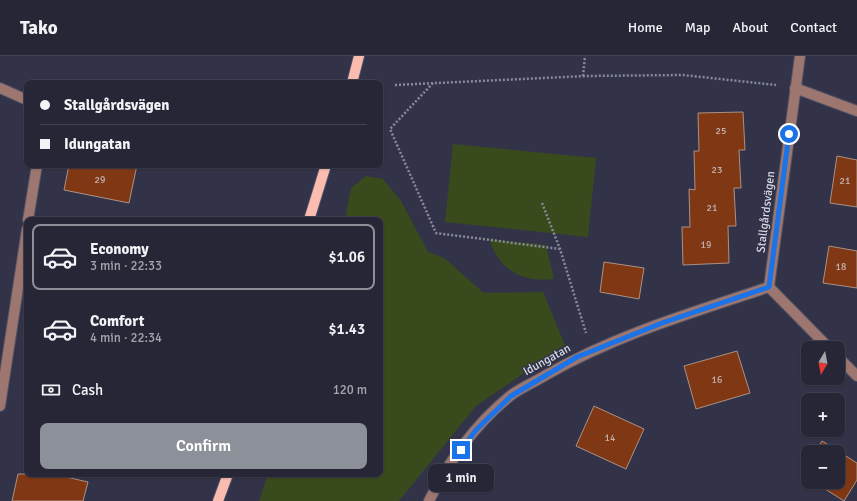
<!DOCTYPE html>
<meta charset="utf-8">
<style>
body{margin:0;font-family:Signika,sans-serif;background:#2e2e3e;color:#f1f3f6;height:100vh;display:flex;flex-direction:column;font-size:15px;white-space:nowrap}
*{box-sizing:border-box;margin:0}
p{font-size:13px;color:#a4a5ad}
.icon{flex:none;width:22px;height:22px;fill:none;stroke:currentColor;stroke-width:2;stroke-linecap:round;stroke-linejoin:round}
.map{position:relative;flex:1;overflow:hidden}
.panel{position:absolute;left:24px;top:161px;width:359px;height:260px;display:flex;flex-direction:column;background:#262636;border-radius:8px;box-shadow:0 1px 3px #0004,0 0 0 1px #424351}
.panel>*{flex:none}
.hud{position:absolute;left:24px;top:24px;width:359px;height:88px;border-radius:8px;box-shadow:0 1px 3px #0004,0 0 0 1px #424351;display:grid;align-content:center;height:88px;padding:0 16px;background:#262636}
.needle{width:26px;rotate:190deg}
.buttons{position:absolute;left:801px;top:285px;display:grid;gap:8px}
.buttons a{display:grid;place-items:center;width:44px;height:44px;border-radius:8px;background:#262636;box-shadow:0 1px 3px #0004,0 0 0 1px #424351;font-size:20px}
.end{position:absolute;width:18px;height:18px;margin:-9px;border:5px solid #1a73e8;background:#fff;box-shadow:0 0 0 2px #fff}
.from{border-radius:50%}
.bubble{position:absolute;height:28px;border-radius:8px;background:#262636;box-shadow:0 1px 3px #0004,0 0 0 1px #424351;font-size:13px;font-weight:600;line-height:28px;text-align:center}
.hud b{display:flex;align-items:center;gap:14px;height:38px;font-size:15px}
.hud b+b{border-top:1px solid #424351}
.hud i{width:10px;height:10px;background:#f1f3f6}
ul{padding:7px 0 0;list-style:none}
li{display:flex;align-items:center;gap:12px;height:66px;margin:0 8px 6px;padding:0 8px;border:2px solid transparent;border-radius:8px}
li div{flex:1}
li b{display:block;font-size:15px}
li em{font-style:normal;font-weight:600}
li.active{border-color:#8c9099}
li>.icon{width:36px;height:36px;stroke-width:1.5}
.pay{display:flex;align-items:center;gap:10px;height:44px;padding:0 16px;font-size:15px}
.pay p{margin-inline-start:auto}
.primary-button{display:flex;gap:8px;margin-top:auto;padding:8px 16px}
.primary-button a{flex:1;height:46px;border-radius:8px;background:#8c9099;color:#fff;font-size:16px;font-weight:600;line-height:46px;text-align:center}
header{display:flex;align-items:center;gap:24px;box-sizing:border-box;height:56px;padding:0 20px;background:#262636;border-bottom:1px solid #424351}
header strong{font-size:19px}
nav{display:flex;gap:22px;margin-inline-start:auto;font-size:14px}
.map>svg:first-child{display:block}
</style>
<header>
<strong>Tako</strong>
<nav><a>Home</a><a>Map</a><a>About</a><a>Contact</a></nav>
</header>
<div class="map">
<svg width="857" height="445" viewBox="0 0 857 445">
<rect width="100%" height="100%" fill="#323348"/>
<g fill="#394b1c">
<path d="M453,88L596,102L588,181L445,166Z"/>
<path d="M366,120L383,123L401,145L428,196L444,202L484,237L543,236L565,289L476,350L399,445H259L268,418H380V164H345L351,132Z"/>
<path d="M489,183L546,189L554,223C521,227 500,214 489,183Z"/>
</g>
<g fill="#803814" stroke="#ab9185">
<path d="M743,56L745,94H739L741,132H734L736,170H728L729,207L683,209L682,171H690L689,133L695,134L694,95H699L698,57Z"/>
<path d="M837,100L857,104V151L830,147Z"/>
<path d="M69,109H137L129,147L64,134Z"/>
<path d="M829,190L857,195V232L823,227Z"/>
<path d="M604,206L644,212L639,243L600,236Z"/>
<path d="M737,295L750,337L696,353L684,310Z"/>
<path d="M594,350L644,373L626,413L576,390Z"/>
<path d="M822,385L857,407V424L844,445L814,426H838V396H815Z"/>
<path d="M808,406V422L801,417Z"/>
<path d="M18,418H53L88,426L83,445H12Z"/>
</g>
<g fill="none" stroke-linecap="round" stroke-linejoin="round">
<g stroke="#505165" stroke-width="12">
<g id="minor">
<path d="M800,0L769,231L829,292"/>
<path d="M0,32L27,44"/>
<path d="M795,32L857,55"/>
<path d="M28,164L37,109"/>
<path d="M838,301L857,320"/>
<path d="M0,350L27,173"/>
<path d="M429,445C448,406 476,368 510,340C520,332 535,326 546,319C615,279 694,256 769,231"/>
</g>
</g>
<g stroke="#505165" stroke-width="12">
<g id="major">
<path d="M352,27L359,0"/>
<path d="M309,164L326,109"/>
<path d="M218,445L228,418"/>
</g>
</g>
<g stroke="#898a9b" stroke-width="2.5" stroke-dasharray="2 2" stroke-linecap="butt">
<path d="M583,20L585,0"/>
<path d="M433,27L390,73L436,177L560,193"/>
<path d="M395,29L586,20L683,19L776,29"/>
<path d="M542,147L560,193L586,277"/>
</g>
<use href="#minor" stroke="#9d776f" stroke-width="10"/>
<use href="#major" stroke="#fabcae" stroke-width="10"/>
</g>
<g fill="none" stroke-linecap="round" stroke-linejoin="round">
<path stroke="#1a73e8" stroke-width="5" d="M461,394L476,374L511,340L577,301L662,267L769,231L789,78"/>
</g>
<g text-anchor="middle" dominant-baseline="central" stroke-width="3" stroke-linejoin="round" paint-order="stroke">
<g font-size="10" fill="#c3b2b2">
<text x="721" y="75">25</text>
<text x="717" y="114">23</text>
<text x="100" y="124">29</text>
<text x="845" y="125">21</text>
<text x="712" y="152">21</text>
<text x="706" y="189">19</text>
<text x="841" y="211">18</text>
<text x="717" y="324">16</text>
<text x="610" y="382">14</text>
</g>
<g font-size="12" fill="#d9dae7" stroke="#323348">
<text transform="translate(766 156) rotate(-83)">Stallgårdsvägen</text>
<text transform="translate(547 304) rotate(-29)">Idungatan</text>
</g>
</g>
</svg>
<div class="buttons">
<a><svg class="needle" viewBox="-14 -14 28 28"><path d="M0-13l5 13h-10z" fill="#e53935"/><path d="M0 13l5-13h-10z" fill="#a4a5ad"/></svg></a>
<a>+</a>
<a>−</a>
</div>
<i class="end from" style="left:789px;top:78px"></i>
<i class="end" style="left:461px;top:394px"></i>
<div class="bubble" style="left:428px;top:408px;width:66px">1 min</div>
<div class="hud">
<b><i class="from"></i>Stallgårdsvägen</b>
<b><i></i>Idungatan</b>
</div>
<section class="panel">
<ul>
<li class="active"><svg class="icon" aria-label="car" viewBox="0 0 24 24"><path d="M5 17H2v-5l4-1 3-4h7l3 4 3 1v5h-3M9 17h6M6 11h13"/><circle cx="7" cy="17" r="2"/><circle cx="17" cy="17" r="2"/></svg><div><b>Economy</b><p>3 min · 22:33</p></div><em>$1.06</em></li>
<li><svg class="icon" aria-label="car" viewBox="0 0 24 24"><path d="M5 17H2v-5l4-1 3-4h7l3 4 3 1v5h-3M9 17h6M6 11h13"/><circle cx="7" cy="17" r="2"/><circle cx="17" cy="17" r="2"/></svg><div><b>Comfort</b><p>4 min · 22:34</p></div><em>$1.43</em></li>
</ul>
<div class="pay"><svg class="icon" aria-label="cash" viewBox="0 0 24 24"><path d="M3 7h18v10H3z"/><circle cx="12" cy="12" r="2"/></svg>Cash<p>120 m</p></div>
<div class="primary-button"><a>Confirm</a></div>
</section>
</div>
